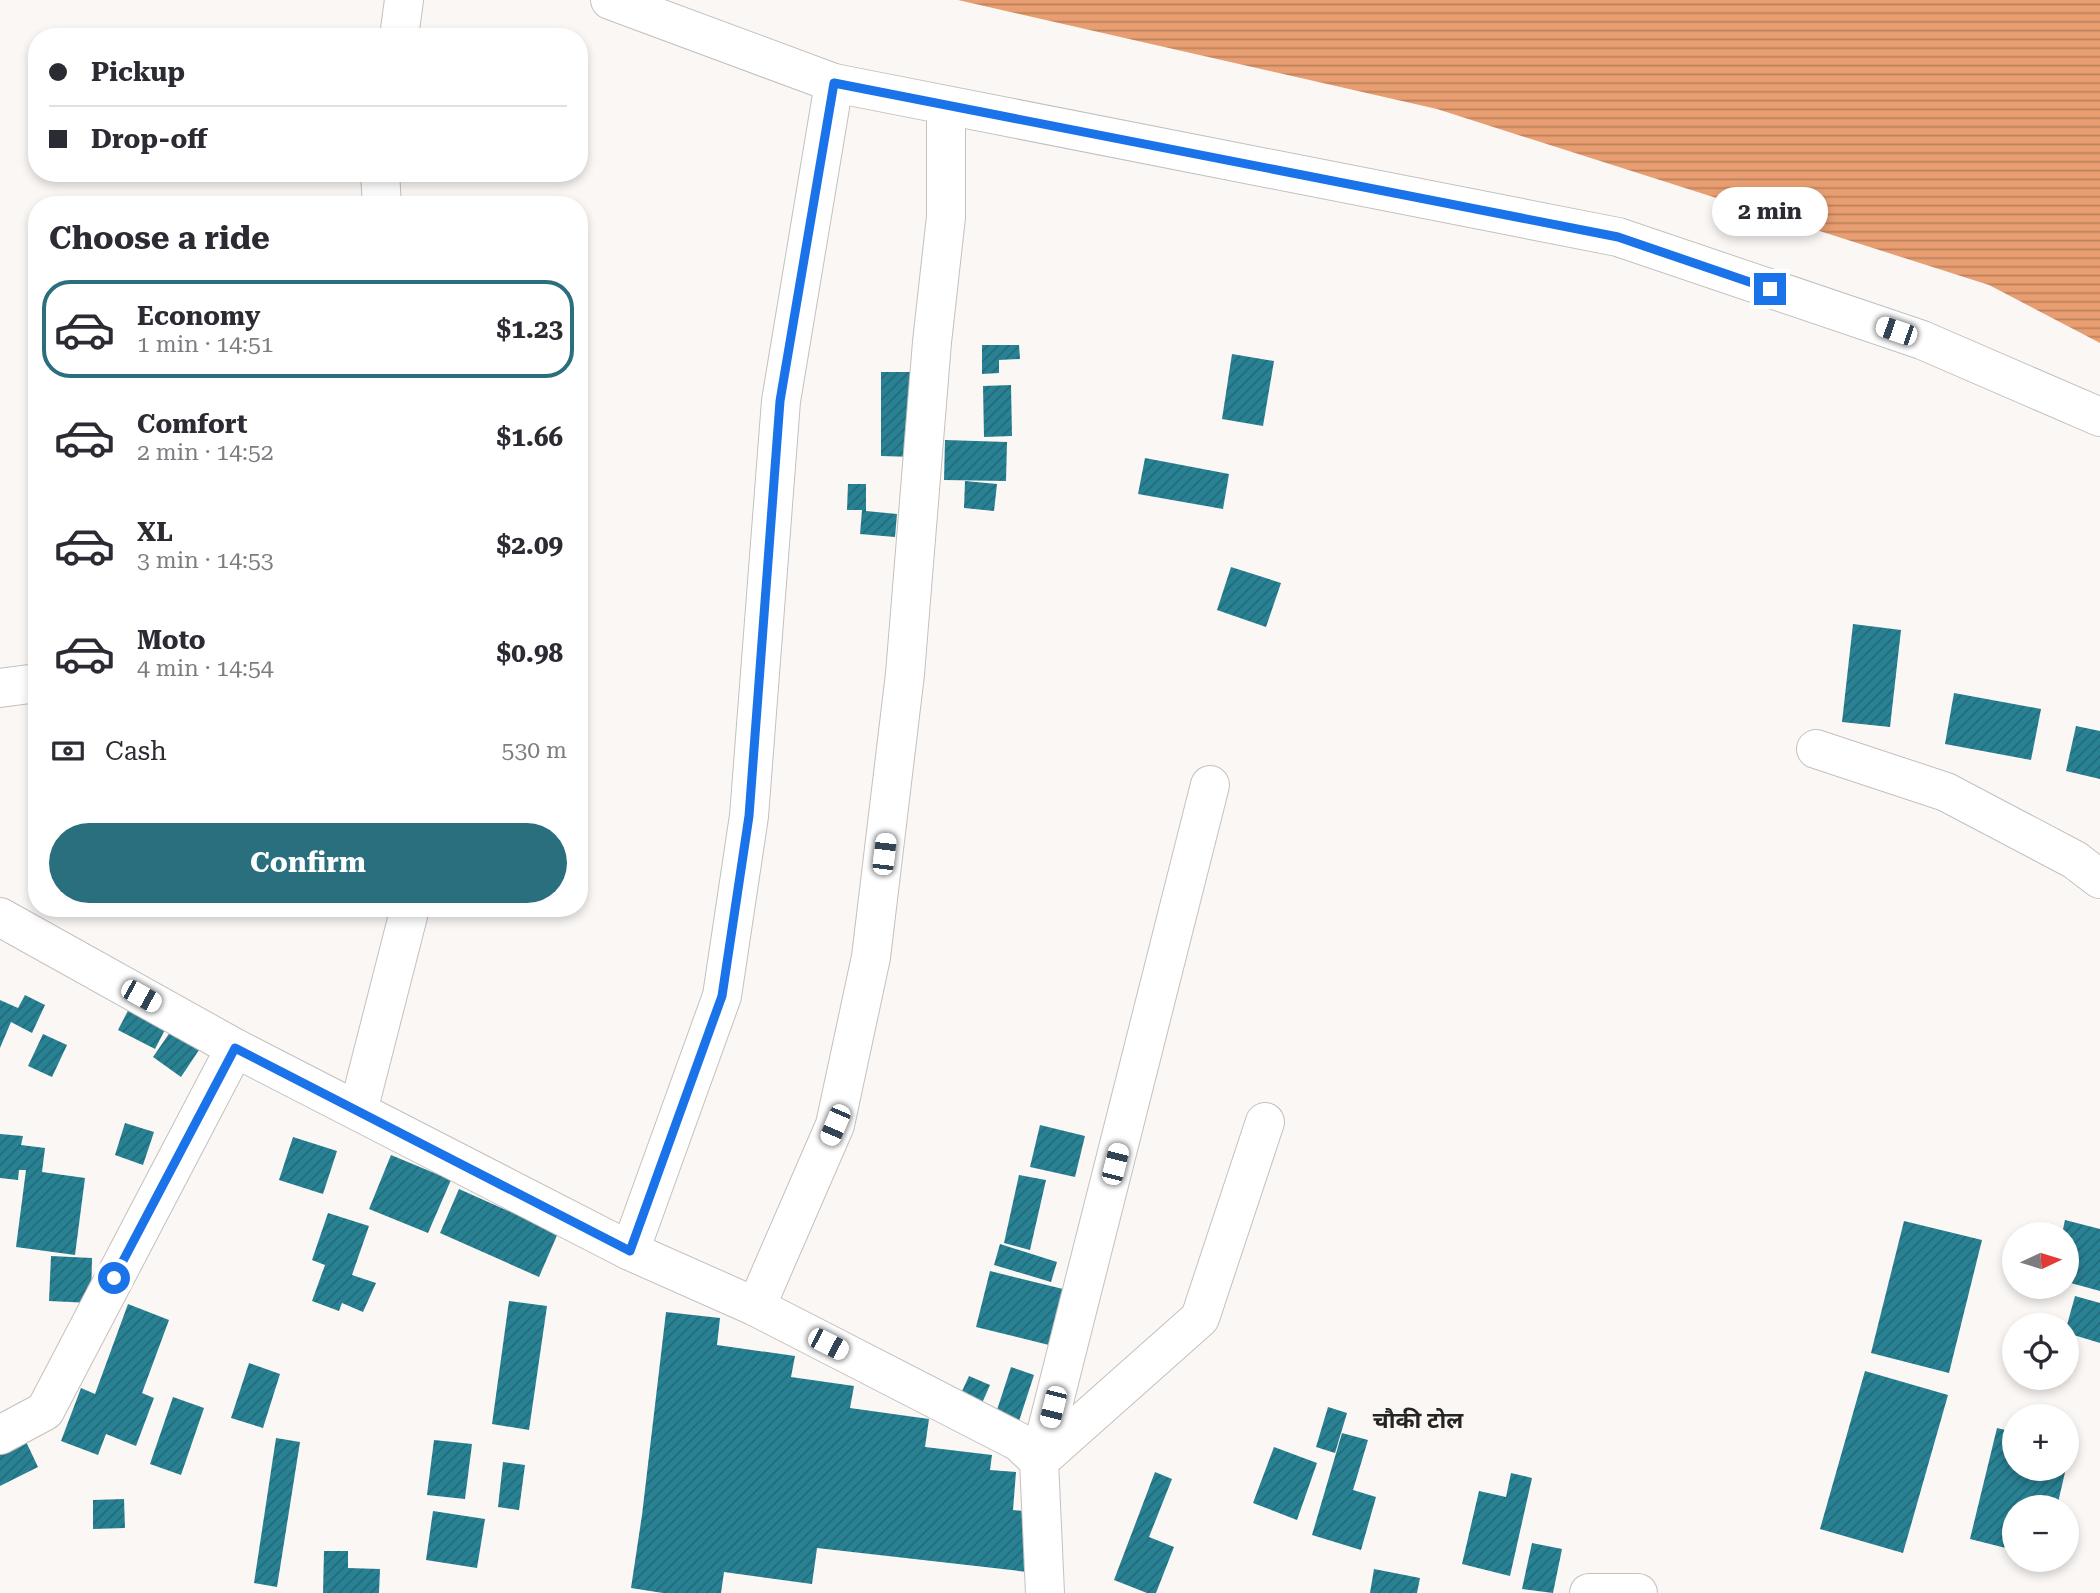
<!DOCTYPE html>
<meta charset="utf-8">
<style>
body{margin:0;font-family:"Roboto Serif","Noto Sans Devanagari",serif;background:#f7f7f7;color:#2b2b33;height:100vh;display:flex;flex-direction:column;font-size:26px;white-space:nowrap}
*{box-sizing:border-box;margin:0}
p{font-size:23px;color:#7c7c81}
.icon{flex:none;width:38px;height:38px;fill:none;stroke:currentColor;stroke-width:2;stroke-linecap:round;stroke-linejoin:round}
.map{position:relative;flex:1;overflow:hidden}
.panel{position:absolute;left:28px;top:196px;width:560px;height:721px;display:flex;flex-direction:column;background:#fff;border-radius:28px;box-shadow:0 4px 10px #0003}
.panel>*{flex:none}
.guide{position:absolute;left:28px;top:28px;width:560px;height:154px;border-radius:28px;box-shadow:0 4px 10px #0003;display:grid;align-content:center;height:154px;padding:0 21px;background:#fff}
.needle{width:46px;rotate:86deg}
.controls{position:absolute;left:2002px;top:1222px;display:grid;gap:14px}
.controls a{display:grid;place-items:center;width:77px;height:77px;border-radius:50%;background:#fff;box-shadow:0 4px 10px #0003;font-size:35px}
.end{position:absolute;width:32px;height:32px;margin:-16px;border:9px solid #1a73e8;background:#fff;box-shadow:0 0 0 4px #fff}
.from{border-radius:50%}
.bubble{position:absolute;height:49px;border-radius:24px;background:#fff;box-shadow:0 4px 10px #0003;font-size:23px;font-weight:700;line-height:49px;text-align:center}
.car{position:absolute;width:21px;height:42px;margin:-21px -10px;border-radius:9px;box-shadow:0 0 5px 2px #0007;background:linear-gradient(#fff 24%,#345 0 40%,#fff 0 76%,#345 0 86%,#fff 0)}
.guide b{display:flex;align-items:center;gap:24px;height:66px;font-size:26px}
.guide b+b{border-top:2px solid #e1e1e2}
.guide i{width:18px;height:18px;background:#2b2b33}
ul{padding:0;list-style:none}
li{display:flex;align-items:center;gap:21px;height:98px;margin:0 14px 10px;padding:0 7px;border:4px solid transparent;border-radius:28px}
li div{flex:1}
li b{display:block;font-size:26px}
li em{font-style:normal;font-weight:700}
li.current{border-color:#296f7d}
li>.icon{width:63px;height:63px;stroke-width:1.5}
h2{padding:0 21px;font-size:32px;line-height:84px}
.pay{display:flex;align-items:center;gap:18px;height:77px;padding:0 21px;font-size:26px}
.pay p{margin-inline-start:auto}
.action{display:flex;gap:14px;margin-top:auto;padding:14px 21px}
.action a{flex:1;height:80px;border-radius:42px;background:#296f7d;color:#fff;font-size:28px;font-weight:700;line-height:80px;text-align:center}
.map>svg:first-child{display:block}
</style>
<div class="map">
<svg width="2100" height="1593" viewBox="0 0 2100 1593">
<defs>
<pattern id="water-rules" width="6" height="5" patternUnits="userSpaceOnUse" patternTransform="scale(1.75)"><rect width="6" height="5" fill="#e89e71"/><path d="M0 2.5h6" fill="none" stroke="#bc815c"/></pattern>
<pattern id="building-hatch" width="6" height="6" patternUnits="userSpaceOnUse" patternTransform="scale(1.75)"><rect width="6" height="6" fill="#298294"/><path d="M-1 1l2-2M0 6l6-6M5 7l2-2" fill="none" stroke="#236a78"/></pattern>
</defs>
<rect width="100%" height="100%" fill="#fbf7f5"/>
<path fill="url(#water-rules)" d="M958,0H2100V343L1989,285L1437,109Z"/>
<g fill="url(#building-hatch)">
<path d="M982,345H1019L1020,359L999,360V373L982,374Z"/>
<path d="M1232,354L1274,361L1263,426L1222,419Z"/>
<path d="M881,372H916L915,457L881,456Z"/>
<path d="M1011,385L1012,436L984,437L983,386Z"/>
<path d="M945,440L1007,442L1006,481L944,480Z"/>
<path d="M1145,458L1229,474L1223,509L1138,494Z"/>
<path d="M965,481L997,484L994,511L964,508Z"/>
<path d="M848,484H866V511L897,514L895,537L860,534L862,510H847Z"/>
<path d="M1231,567L1281,583L1266,627L1217,610Z"/>
<path d="M1853,624L1901,630L1890,727L1842,722Z"/>
<path d="M1954,693L2041,709L2031,760L1945,744Z"/>
<path d="M2076,726L2100,731V779L2066,771Z"/>
<path d="M25,995L45,1005L32,1033L11,1022L0,1048V1000L18,1008Z"/>
<path d="M133,1001L170,1020L155,1049L118,1030Z"/>
<path d="M175,1025L203,1044L181,1077L153,1057Z"/>
<path d="M43,1034L67,1045L52,1077L28,1066Z"/>
<path d="M125,1123L154,1132L143,1165L115,1155Z"/>
<path d="M1040,1125L1085,1136L1075,1177L1030,1167Z"/>
<path d="M0,1134L23,1136L21,1145L45,1148L42,1172L85,1178L75,1255L16,1247L26,1170H19L18,1180L0,1178Z"/>
<path d="M293,1137L337,1151L323,1194L279,1180Z"/>
<path d="M391,1155L451,1180L428,1233L369,1209Z"/>
<path d="M1019,1175L1046,1180L1030,1250L1004,1243Z"/>
<path d="M459,1189L558,1233L539,1277L440,1233Z"/>
<path d="M328,1213L369,1226L352,1275L376,1283L363,1312L342,1303L339,1311L312,1301L325,1265L312,1260Z"/>
<path d="M2065,1220L2100,1229V1291L2067,1282V1234H2062Z"/>
<path d="M1904,1221L1982,1240L1949,1373L1871,1353Z"/>
<path d="M1000,1244L1057,1262L1051,1282L994,1265Z"/>
<path d="M51,1256L92,1258L91,1303L49,1301Z"/>
<path d="M990,1271L1063,1289L1049,1345L976,1327Z"/>
<path d="M2075,1296L2100,1303V1343L2067,1333V1325Z"/>
<path d="M509,1301L547,1306L529,1430L492,1424Z"/>
<path d="M128,1304L169,1320L142,1393L154,1398L136,1446L106,1434L98,1455L61,1441L81,1388L95,1394Z"/>
<path d="M666,1312L720,1318L717,1345L795,1356L791,1377L854,1386L850,1408L929,1419L925,1447L992,1455L990,1470L1016,1472L1013,1510L1033,1512L1028,1572L817,1548L812,1584L724,1572L721,1593H663L631,1588L642,1515Z"/>
<path d="M249,1363L280,1374L263,1428L231,1418Z"/>
<path d="M1011,1367L1034,1375L1019,1421L996,1413Z"/>
<path d="M1865,1371L1948,1395L1903,1553L1820,1529Z"/>
<path d="M969,1376L990,1385L979,1410L958,1400Z"/>
<path d="M173,1397L204,1408L181,1475L150,1464Z"/>
<path d="M1328,1407L1347,1413L1335,1453L1316,1447Z"/>
<path d="M1997,1428L2014,1432V1468H2066L2057,1507H2014V1550L1970,1539Z"/>
<path d="M21,1431L38,1467L0,1486V1441Z"/>
<path d="M1342,1433L1368,1440L1353,1490L1376,1497L1361,1550L1312,1535Z"/>
<path d="M276,1438L300,1442L277,1587L254,1583Z"/>
<path d="M434,1440L472,1444L465,1499L427,1495Z"/>
<path d="M1274,1447L1317,1463L1297,1520L1253,1503Z"/>
<path d="M503,1462L525,1465L519,1510L498,1507Z"/>
<path d="M1155,1472L1172,1479L1149,1537L1174,1547L1156,1593H1147L1114,1580Z"/>
<path d="M1511,1473L1532,1478L1510,1576L1462,1564L1479,1491L1506,1497Z"/>
<path d="M124,1499L125,1528L93,1529V1500Z"/>
<path d="M433,1511L485,1519L477,1568L426,1560Z"/>
<path d="M1532,1543L1562,1549L1553,1593L1522,1589Z"/>
<path d="M324,1551H348V1568L380,1569L379,1593H323Z"/>
<path d="M1374,1569L1420,1578L1417,1593H1370Z"/>
</g>
<g fill="none" stroke-linecap="round" stroke-linejoin="round">
<g stroke="#c4c0be" stroke-width="40">
<g id="minor">
<path d="M610,0L834,83L1618,237L1922,340L2100,417"/>
<path d="M399,37L404,0"/>
<path d="M380,173L382,205"/>
<path d="M0,688L37,683"/>
<path d="M1816,749L1946,792L2075,860L2100,879"/>
<path d="M0,917L235,1048L630,1251L756,1307L1019,1442L1039,1461L1045,1593"/>
<path d="M358,1111L410,908"/>
<path d="M630,1251L722,996L749,816L781,401L834,83"/>
<path d="M756,1307L835,1125L871,957L905,674L932,342L946,217V106"/>
<path d="M0,1435L45,1411L235,1048"/>
<path d="M1039,1461L1210,785"/>
<path d="M1039,1461L1200,1318L1265,1122"/>
<path d="M1589,1593H1638"/>
</g>
</g>
<use href="#minor" stroke="#fff" stroke-width="38"/>
</g>
<g fill="none" stroke-linecap="round" stroke-linejoin="round">
<path stroke="#1a73e8" stroke-width="9" d="M114,1278L235,1048L630,1251L722,996L749,816L780,401L834,83L1618,237L1770,289"/>
</g>
<g text-anchor="middle" dominant-baseline="central" stroke-width="7" stroke-linejoin="round" paint-order="stroke">
<g font-size="23" font-weight="bold" fill="#262423" stroke="#fbf7f5">
<text x="1418" y="1420">चौकी टोल</text>
</g>
</g>
</svg>
<div class="controls">
<a><svg class="needle" viewBox="-14 -14 28 28"><path d="M0-13l5 13h-10z" fill="#e53935"/><path d="M0 13l5-13h-10z" fill="#7c7c81"/></svg></a>
<a><svg class="icon" aria-label="locate" viewBox="0 0 24 24"><circle cx="12" cy="12" r="6"/><path d="M12 2v4M12 18v4M2 12h4M18 12h4"/></svg></a>
<a>+</a>
<a>−</a>
</div>
<i class="end from" style="left:114px;top:1278px"></i>
<i class="end" style="left:1770px;top:289px"></i>
<div class="bubble" style="left:1712px;top:187px;width:116px">2 min</div>
<i class="car" style="left:1896px;top:331px;rotate:289deg"></i>
<i class="car" style="left:884px;top:854px;rotate:7deg"></i>
<i class="car" style="left:141px;top:996px;rotate:119deg"></i>
<i class="car" style="left:835px;top:1125px;rotate:203deg"></i>
<i class="car" style="left:1115px;top:1164px;rotate:14deg"></i>
<i class="car" style="left:828px;top:1344px;rotate:117deg"></i>
<i class="car" style="left:1053px;top:1407px;rotate:194deg"></i>
<div class="guide">
<b><i class="from"></i>Pickup</b>
<b><i></i>Drop-off</b>
</div>
<section class="panel">
<h2>Choose a ride</h2>
<ul>
<li class="current"><svg class="icon" aria-label="car" viewBox="0 0 24 24"><path d="M5 17H2v-5l4-1 3-4h7l3 4 3 1v5h-3M9 17h6M6 11h13"/><circle cx="7" cy="17" r="2"/><circle cx="17" cy="17" r="2"/></svg><div><b>Economy</b><p>1 min · 14:51</p></div><em>$1.23</em></li>
<li><svg class="icon" aria-label="car" viewBox="0 0 24 24"><path d="M5 17H2v-5l4-1 3-4h7l3 4 3 1v5h-3M9 17h6M6 11h13"/><circle cx="7" cy="17" r="2"/><circle cx="17" cy="17" r="2"/></svg><div><b>Comfort</b><p>2 min · 14:52</p></div><em>$1.66</em></li>
<li><svg class="icon" aria-label="car" viewBox="0 0 24 24"><path d="M5 17H2v-5l4-1 3-4h7l3 4 3 1v5h-3M9 17h6M6 11h13"/><circle cx="7" cy="17" r="2"/><circle cx="17" cy="17" r="2"/></svg><div><b>XL</b><p>3 min · 14:53</p></div><em>$2.09</em></li>
<li><svg class="icon" aria-label="car" viewBox="0 0 24 24"><path d="M5 17H2v-5l4-1 3-4h7l3 4 3 1v5h-3M9 17h6M6 11h13"/><circle cx="7" cy="17" r="2"/><circle cx="17" cy="17" r="2"/></svg><div><b>Moto</b><p>4 min · 14:54</p></div><em>$0.98</em></li>
</ul>
<div class="pay"><svg class="icon" aria-label="cash" viewBox="0 0 24 24"><path d="M3 7h18v10H3z"/><circle cx="12" cy="12" r="2"/></svg>Cash<p>530 m</p></div>
<div class="action"><a>Confirm</a></div>
</section>
</div>
